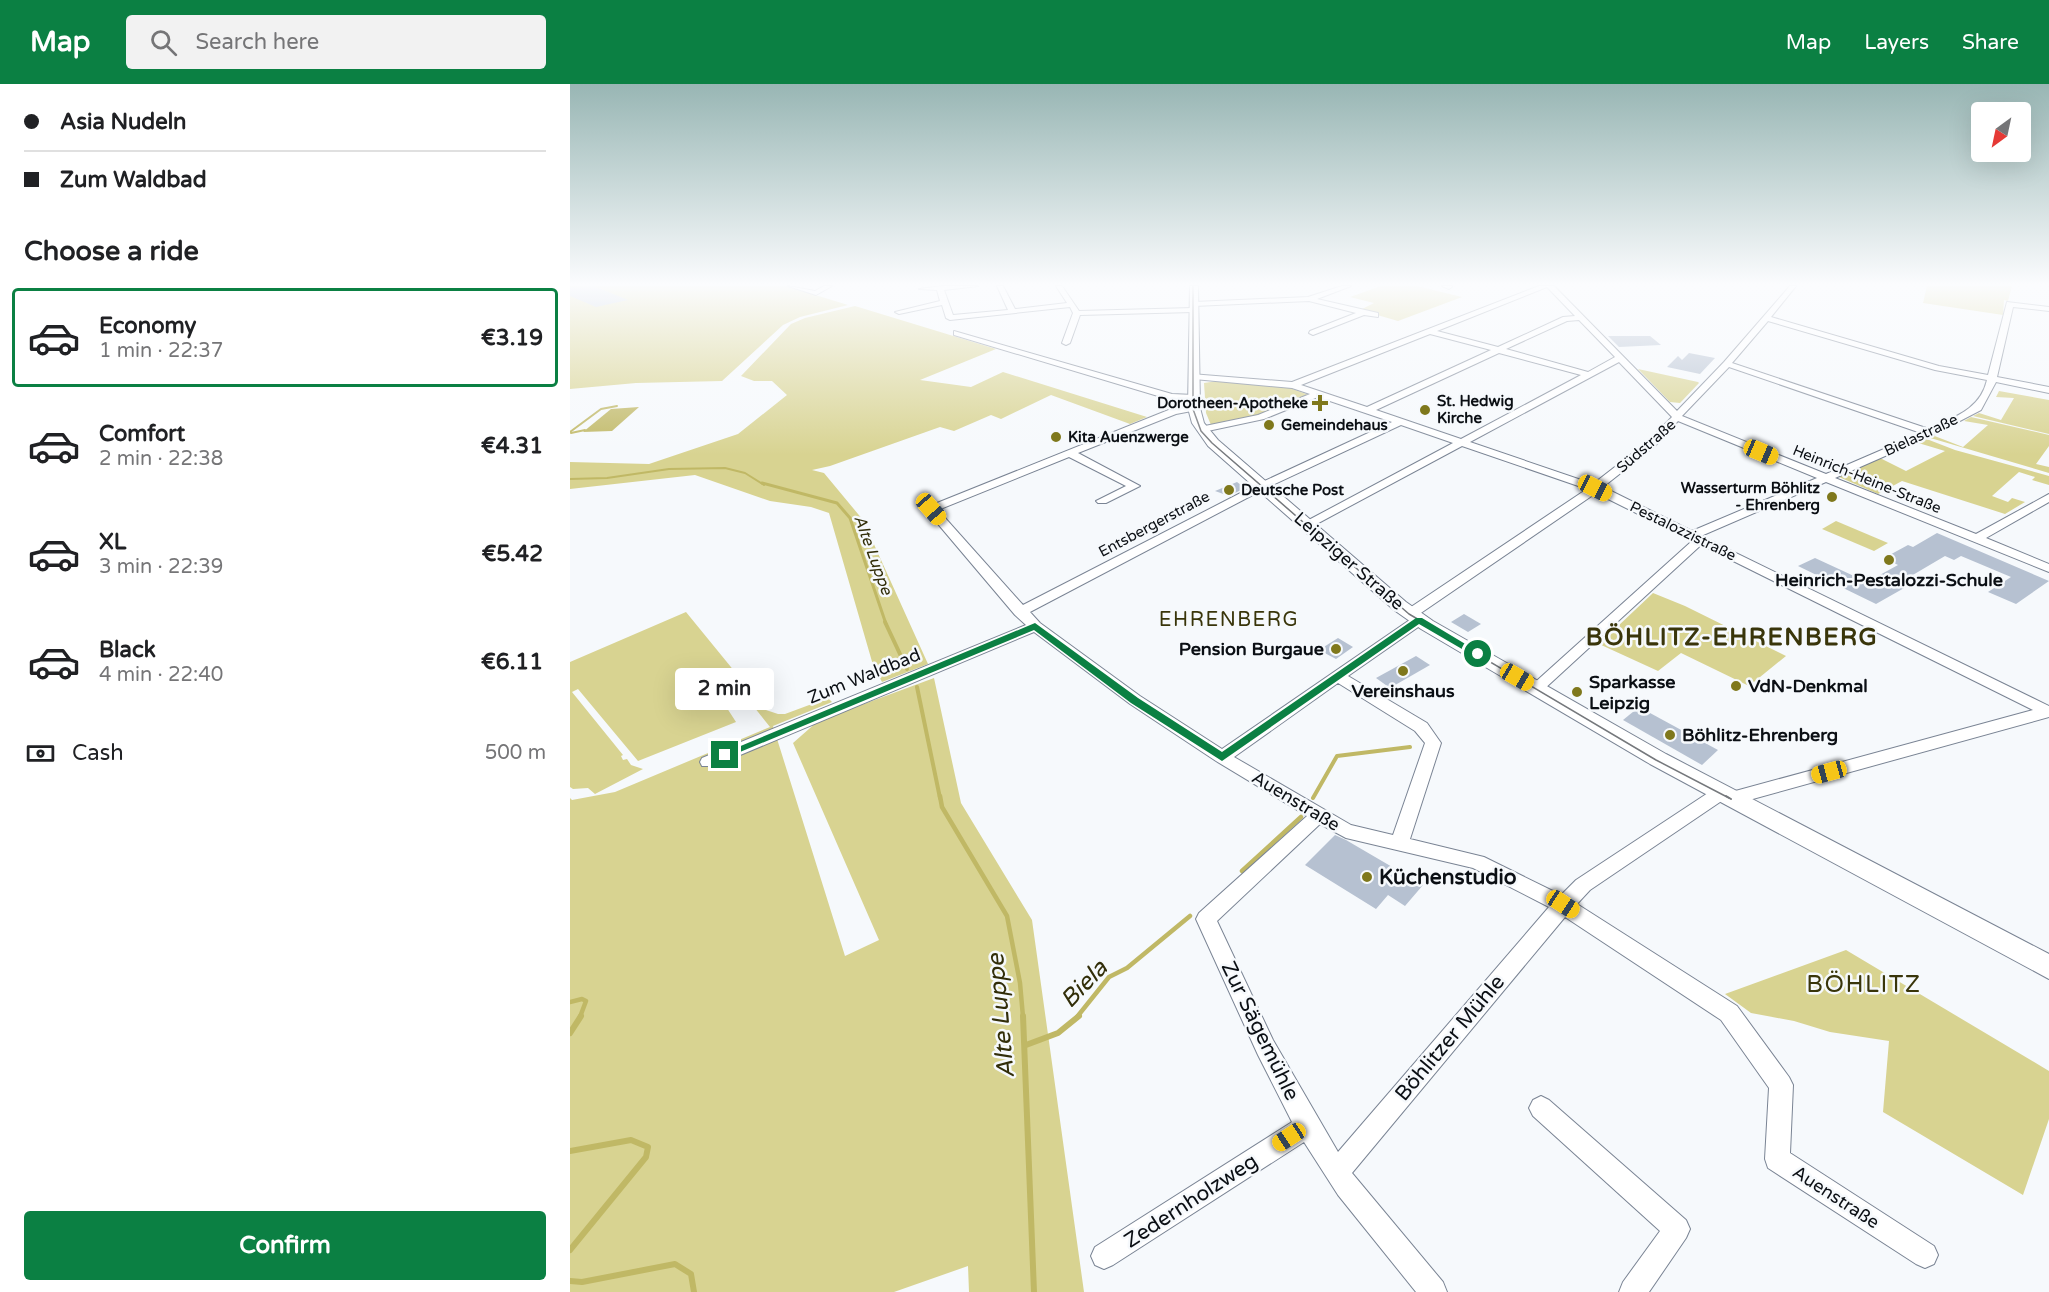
<!DOCTYPE html>
<meta charset="utf-8">
<style>
body{margin:0;font-family:"Varela Round",sans-serif;background:#f2f2f2;color:#202124;height:100vh;display:flex;flex-direction:column;font-size:22px;white-space:nowrap}
*{box-sizing:border-box;margin:0}
p{font-size:20px;color:#757577}
.icon{flex:none;width:33px;height:33px;fill:none;stroke:currentColor;stroke-width:2;stroke-linecap:round;stroke-linejoin:round}
.map{position:relative;flex:1;overflow:hidden}
.drawer{display:flex;flex-direction:column;background:#fff;width:570px}
.drawer>*{flex:none}
.hud{display:grid;align-content:center;height:132px;padding:0 24px;background:#fff}
.needle{width:39px;rotate:213deg}
.buttons{position:absolute;left:1401px;top:18px;display:grid;gap:12px}
.buttons a{display:grid;place-items:center;width:60px;height:60px;border-radius:6px;background:#fff;box-shadow:0 6px 24px #0002;font-size:30px}
.end{position:absolute;width:27px;height:27px;margin:-14px;border:8px solid #0b8043;background:#fff;box-shadow:0 0 0 3px #fff}
.from{border-radius:50%}
.bubble{position:absolute;height:42px;border-radius:6px;background:#fff;box-shadow:0 6px 24px #0002;font-size:20px;font-weight:700;line-height:42px;text-align:center}
.car{position:absolute;width:18px;height:36px;margin:-18px -9px;border-radius:8px;box-shadow:0 0 4px 2px #0007;background:linear-gradient(#f5c518 24%,#345 0 40%,#f5c518 0 76%,#345 0 86%,#f5c518 0)}
.hud b{display:flex;align-items:center;gap:21px;height:57px;font-size:22px}
.hud b+b{border-top:2px solid #e0e0e0}
.hud i{width:15px;height:15px;background:#202124}
ul{padding:0;list-style:none}
li{display:flex;align-items:center;gap:18px;height:99px;margin:0 12px 9px;padding:0 12px;border:3px solid transparent;border-radius:6px}
li div{flex:1}
li b{display:block;font-size:22px}
li em{font-style:normal;font-weight:700}
li.current{border-color:#0b8043}
li>.icon{width:54px;height:54px;stroke-width:1.5}
h2{padding:0 24px;font-size:27px;line-height:72px}
.pay{display:flex;align-items:center;gap:15px;height:66px;padding:0 24px;font-size:22px}
.pay p{margin-inline-start:auto}
.action{display:flex;gap:12px;margin-top:auto;padding:12px 24px}
.action a{flex:1;height:69px;border-radius:6px;background:#0b8043;color:#fff;font-size:24px;font-weight:700;line-height:69px;text-align:center}
header{display:flex;align-items:center;gap:36px;box-sizing:border-box;height:84px;padding:0 30px;background:#0b8043;color:#fff}
header strong{font-size:28px}
nav{display:flex;gap:33px;margin-inline-start:auto;font-size:21px}
.search{width:420px;height:54px;background:#f2f2f2;display:flex;align-items:center;gap:15px;box-sizing:border-box;padding:0 21px;border-radius:6px;color:#757577;font-size:22px}
main{display:flex;flex:1;min-height:0}
.map>svg:first-child{display:block}
</style>
<header>
<strong>Map</strong>
<div class="search"><svg class="icon" aria-label="search" viewBox="0 0 24 24"><circle cx="10" cy="10" r="6"/><path d="M15 15l6 6"/></svg>Search here</div>
<nav><a>Map</a><a>Layers</a><a>Share</a></nav>
</header>
<main>
<section class="drawer">
<div class="hud">
<b><i class="from"></i>Asia Nudeln</b>
<b><i></i>Zum Waldbad</b>
</div>
<h2>Choose a ride</h2>
<ul>
<li class="current"><svg class="icon" aria-label="car" viewBox="0 0 24 24"><path d="M5 17H2v-5l4-1 3-4h7l3 4 3 1v5h-3M9 17h6M6 11h13"/><circle cx="7" cy="17" r="2"/><circle cx="17" cy="17" r="2"/></svg><div><b>Economy</b><p>1 min · 22:37</p></div><em>€3.19</em></li>
<li><svg class="icon" aria-label="car" viewBox="0 0 24 24"><path d="M5 17H2v-5l4-1 3-4h7l3 4 3 1v5h-3M9 17h6M6 11h13"/><circle cx="7" cy="17" r="2"/><circle cx="17" cy="17" r="2"/></svg><div><b>Comfort</b><p>2 min · 22:38</p></div><em>€4.31</em></li>
<li><svg class="icon" aria-label="car" viewBox="0 0 24 24"><path d="M5 17H2v-5l4-1 3-4h7l3 4 3 1v5h-3M9 17h6M6 11h13"/><circle cx="7" cy="17" r="2"/><circle cx="17" cy="17" r="2"/></svg><div><b>XL</b><p>3 min · 22:39</p></div><em>€5.42</em></li>
<li><svg class="icon" aria-label="car" viewBox="0 0 24 24"><path d="M5 17H2v-5l4-1 3-4h7l3 4 3 1v5h-3M9 17h6M6 11h13"/><circle cx="7" cy="17" r="2"/><circle cx="17" cy="17" r="2"/></svg><div><b>Black</b><p>4 min · 22:40</p></div><em>€6.11</em></li>
</ul>
<div class="pay"><svg class="icon" aria-label="cash" viewBox="0 0 24 24"><path d="M3 7h18v10H3z"/><circle cx="12" cy="12" r="2"/></svg>Cash<p>500 m</p></div>
<div class="action"><a>Confirm</a></div>
</section>
<div class="map">
<svg width="1479" height="1208" viewBox="0 0 1479 1208">
<rect width="100%" height="100%" fill="#f6f9fc"/>
<g fill="#d8d391">
<path d="M0,202H216L278,221L230,233L213,241L152,297L66,299L0,305Z"/>
<path d="M811,202H847L892,213L828,237L790,226L804,219L780,213Z"/>
<path d="M1357,202H1442L1438,217L1434,216L1433,231L1353,219Z"/>
<path d="M285,222L426,265L350,296L401,303L433,288L577,333L560,340L481,311L431,335L421,331L384,347L370,343L260,382L242,386L254,389L293,436L358,580L312,598L303,581L259,429L241,423L200,417L125,391L0,405V378L79,380L168,350L217,311L202,297H184L171,292L221,240L235,234Z"/>
<path d="M1068,285L1128,298L1129,299L1110,319L1100,318Z"/>
<path d="M647,297L717,303L739,311L688,331L641,341L636,329L634,299Z"/>
<path d="M1429,307L1479,316V350L1403,332L1409,329L1431,336L1444,314L1426,313Z"/>
<path d="M1401,333L1479,351V362L1466,380L1479,383V389L1357,353L1362,351L1393,363L1418,341L1394,337Z"/>
<path d="M1354,354L1385,366L1479,392V401L1462,396L1465,393L1449,388L1422,412L1438,418L1442,414L1455,418L1435,430L1332,397L1308,410L1269,393L1310,374L1336,387L1375,367L1345,358Z"/>
<path d="M1266,437L1318,459L1304,467L1252,445Z"/>
<path d="M1083,509L1115,522L1216,572L1179,602L1111,569L1088,587L1029,560Z"/>
<path d="M116,528L196,626L208,630H215L258,614L262,618L203,642L275,872L309,856L223,659L248,637L364,594L391,719L462,836L514,1208H399L398,1182L324,1208H0V714L2,716L45,708L200,643L165,599L144,604L166,638L68,677L8,605L2,608L53,671L51,672L53,676L57,675L61,681L73,685L25,710L18,704L3,705L0,703V578Z"/>
<path d="M1276,866L1479,987V1035L1453,1111L1313,1028L1319,957L1260,948L1224,937L1181,929L1155,910Z"/>
</g>
<path fill="#c0b865" d="M69,323L42,347L13,348L41,325Z"/>
<g fill="none" stroke-linecap="round" stroke-linejoin="round">
<g stroke="#c0b865" stroke-width="2">
<path d="M0,348L31,325L47,322"/>
<path d="M1,349L15,346"/>
<path d="M0,395L37,394L99,385L155,384L175,389L194,401"/>
</g>
<path stroke="#c0b865" stroke-width="3" d="M192,399L267,419L280,434L316,540"/>
<g stroke="#c0b865" stroke-width="4">
<path d="M315,538L337,585"/>
<path d="M347,603L370,714"/>
<path d="M743,714L767,672L840,663"/>
</g>
<g stroke="#c0b865" stroke-width="4.5">
<path d="M370,712L372,723L437,832L450,899L453,933"/>
<path d="M672,787L731,733"/>
<path d="M0,918L12,915L16,917L10,933"/>
<path d="M507,933L539,893L557,884L620,832"/>
</g>
<g stroke="#c0b865" stroke-width="6">
<path d="M453,932L464,1208"/>
<path d="M0,949L11,932"/>
<path d="M456,961L488,949L509,932"/>
<path d="M0,1067L61,1056L78,1063L76,1073L0,1166"/>
<path d="M0,1197L12,1198L105,1180L121,1190L124,1208"/>
</g>
</g>
<g fill="#b6c1d1">
<path d="M24,202L58,216L26,223L0,212V203Z"/>
<path d="M1038,252H1080L1091,261L1049,263Z"/>
<path d="M1119,269L1145,274L1130,290L1097,283L1108,272L1112,276Z"/>
<path d="M667,398L675,404L659,412L645,407Z"/>
<path d="M1367,449L1479,497L1446,520L1418,508L1441,493L1391,472L1384,476L1375,472L1336,495L1343,499L1306,520L1228,482L1245,474L1297,498L1328,481L1314,474L1338,461L1343,463Z"/>
<path d="M894,530L911,540L898,548L881,538Z"/>
<path d="M768,554L783,563L766,575L749,566Z"/>
<path d="M846,572L860,581L820,604L806,594Z"/>
<path d="M1069,623L1148,666L1132,681L1053,636Z"/>
<path d="M765,751L776,756L853,801L835,822L818,811L806,825L735,781Z"/>
</g>
<g fill="none" stroke-linecap="round" stroke-linejoin="round">
<g stroke="#7a8494" stroke-width="2">
<g id="minor">
<path d="M218,202L245,207L254,202H262L246,211Z"/>
<path d="M373,202H408L374,206L383,231L438,226L427,202H433L445,225L497,219L486,202H492L509,227L623,224L627,226L623,228L510,231L500,259L496,261L492,259L503,229L500,223L380,236L376,234L372,221L329,230L325,228L370,217L367,206L349,205Z"/>
<path d="M772,202H781L747,215L808,229V233L794,231L743,251L739,249L740,247L786,229L739,217L624,222L620,220L624,218L738,213Z"/>
<path d="M872,202H882V203L879,205Z"/>
<path d="M969,202H984L1107,327L1154,278L1220,202H1226L1201,233L1369,282L1418,291L1437,218L1479,223V227L1443,223L1427,293L1479,303V309L1426,298L1411,326L1363,351L1265,394L1406,450L1479,410V418L1416,454L1479,480V488L1256,398L1131,452L1479,622V633L1161,721L1155,720L1153,716L1020,806L1007,820L1167,922L1219,993L1223,1001L1220,1069L1364,1162L1368,1171L1364,1180L1355,1184L1346,1180L1198,1084L1195,1075L1199,1004L1151,936L995,833L782,1089L873,1198L877,1208H846L768,1111L734,1058L543,1181L534,1185L525,1181L521,1172L525,1163L722,1038L688,971L626,835L629,829L737,732L646,677L560,620L464,548L144,682H132L130,678L132,674L456,541L445,531L357,427V423L601,325L627,322V326L606,330L508,369L570,402L536,419H528L526,417L556,402L499,373L368,426L453,521L688,400L822,338L748,313L694,335L633,348L630,347V343L688,331L740,310L722,304L624,295L620,292L621,290L722,298ZM977,203L1005,232L993,233L928,263L867,247ZM1009,236L1045,273L1018,288L936,265L997,237ZM1198,237L1365,286L1417,296C1410,326 1384,333 1359,345L1162,279ZM860,250L921,266L797,323L731,301ZM929,269L1011,291L891,355L806,326ZM1049,278L1102,333L1077,358L1023,400L900,358ZM1159,283L1351,349L1256,390L1112,332ZM1108,337L1247,394L1122,447L1033,403L1085,362ZM831,341L883,359L733,439V443H741L892,362L1017,405L835,527L833,530L835,533H845L1026,409L1122,457L962,601L960,604L962,607H972L1131,461L1463,626L1158,709L1156,705H1144L1006,796L991,811L914,773L840,755L871,659L857,639L778,592L854,539L856,536L854,533H844L652,665L570,612L470,539L460,528L696,404ZM768,599L845,647L855,659L823,751L781,741L664,673ZM750,740L776,754L903,784L979,823L768,1068L703,956L647,837Z"/>
<path d="M384,247L602,310L624,311L629,314L624,317L598,315L384,251Z"/>
<path d="M971,1012L979,1016L1116,1136L1120,1145L1116,1154L1079,1208H1049L1053,1198L1090,1147L963,1032L959,1024L963,1016Z"/>
</g>
</g>
<g stroke="#7a8494" stroke-width="2">
<path id="tertiary" d="M620,202H628L630,324L634,339L648,356L836,518L863,537L1096,670L1479,870V895L1080,680L851,545L824,526L638,362L622,339L618,324Z"/>
</g>
<use href="#minor" fill="#fff" fill-rule="evenodd"/>
<use href="#tertiary" fill="#fff" fill-rule="evenodd"/>
<path stroke="#75787c" stroke-width="1.5" d="M623,202V325L631,347L642,359L839,530L1086,676L1159,714"/>
<path stroke="#75787c" stroke-width="2" d="M1156,712L1161,715"/>
</g>
<linearGradient id="sky" x2="0" y2="1"><stop stop-color="#98b6b4"/><stop offset="0.54" stop-color="#fbfcfe"/><stop offset="1" stop-color="#fbfcfe" stop-opacity="0"/></linearGradient>
<rect width="1479" height="371" fill="url(#sky)"/>
<path fill="#0b8043" d="M846,534H852L912,570L904,572L849,540L652,677L561,619L464,546L158,673L149,671L465,539L568,614L652,668Z"/>
<g fill="#7f781c" stroke="#f6f9fc" stroke-width="2">
<path d="M747 310h6v6h6v6h-6v6h-6v-6h-6v-6h6z"/>
<circle cx="855" cy="326" r="6"/>
<circle cx="699" cy="341" r="6"/>
<circle cx="486" cy="353" r="6"/>
<circle cx="659" cy="406" r="6"/>
<circle cx="1262" cy="413" r="6"/>
<circle cx="1319" cy="476" r="6"/>
<circle cx="766" cy="565" r="6"/>
<circle cx="833" cy="587" r="6"/>
<circle cx="1166" cy="602" r="6"/>
<circle cx="1007" cy="608" r="6"/>
<circle cx="1100" cy="651" r="6"/>
<circle cx="797" cy="793" r="6"/>
</g>
<g text-anchor="middle" dominant-baseline="central" stroke-width="5" stroke-linejoin="round" paint-order="stroke">
<g font-size="15" font-weight="bold" fill="#0b0f14" stroke="#f6f9fc" text-anchor="start">
<text x="867" y="317">St. Hedwig<tspan x="867" dy="17">Kirche</tspan></text>
<text x="738" y="319" text-anchor="end">Dorotheen-Apotheke</text>
<text x="711" y="341">Gemeindehaus</text>
<text x="498" y="353">Kita Auenzwerge</text>
<text x="1250" y="404" text-anchor="end">Wasserturm Böhlitz<tspan x="1250" dy="17">- Ehrenberg</tspan></text>
<text x="671" y="406">Deutsche Post</text>
</g>
<g font-size="15" fill="#0b0f14" stroke="#f6f9fc">
<text transform="translate(1351 351) rotate(-25)">Bielastraße</text>
<text transform="translate(1076 362) rotate(-41)">Südstraße</text>
<text transform="translate(1297 395) rotate(22)">Heinrich-Heine-Straße</text>
<text transform="translate(584 440) rotate(-28)">Entsbergerstraße</text>
<text transform="translate(1113 447) rotate(26)">Pestalozzistraße</text>
</g>
<g font-size="16" font-style="italic" fill="#322e09" stroke="#f6f9fc">
<text transform="translate(303 471) rotate(70)">Alte Luppe</text>
</g>
<g font-size="18" fill="#0b0f14" stroke="#f6f9fc">
<text transform="translate(779 477) rotate(41)">Leipziger Straße</text>
<text transform="translate(294 592) rotate(-22)">Zum Waldbad</text>
<text transform="translate(726 717) rotate(31)">Auenstraße</text>
<text transform="translate(1266 1113) rotate(33)">Auenstraße</text>
</g>
<g font-size="18" font-weight="bold" fill="#0b0f14" stroke="#f6f9fc" text-anchor="start">
<text x="1319" y="496" text-anchor="middle">Heinrich-Pestalozzi-Schule</text>
<text x="754" y="565" text-anchor="end">Pension Burgaue</text>
<text x="1019" y="598">Sparkasse<tspan x="1019" dy="21">Leipzig</tspan></text>
<text x="1178" y="602">VdN-Denkmal</text>
<text x="833" y="607" text-anchor="middle">Vereinshaus</text>
<text x="1112" y="651">Böhlitz-Ehrenberg</text>
</g>
<g font-size="20" letter-spacing="1.5" fill="#39350a" stroke="#f6f9fc">
<text x="659" y="536">EHRENBERG</text>
</g>
<g font-size="21" font-weight="bold" fill="#0b0f14" stroke="#f6f9fc" text-anchor="start">
<text x="809" y="793">Küchenstudio</text>
</g>
<g font-size="21" fill="#0b0f14" stroke="#f6f9fc">
<text transform="translate(690 947) rotate(64)">Zur Sägemühle</text>
<text transform="translate(880 954) rotate(-50)">Böhlitzer Mühle</text>
<text transform="translate(621 1117) rotate(-33)">Zedernholzweg</text>
</g>
<g font-size="24" font-weight="bold" letter-spacing="1.5" fill="#39350a" stroke="#f6f9fc">
<text x="1162" y="553">BÖHLITZ-EHRENBERG</text>
</g>
<g font-size="24" font-style="italic" fill="#322e09" stroke="#f6f9fc">
<text transform="translate(514 900) rotate(-46)">Biela</text>
<text transform="translate(431 932) rotate(-95)">Alte Luppe</text>
</g>
<g font-size="24" letter-spacing="1.5" fill="#39350a" stroke="#f6f9fc">
<text x="1294" y="900">BÖHLITZ</text>
</g>
</g>
</svg>
<div class="buttons">
<a><svg class="needle" viewBox="-14 -14 28 28"><path d="M0-13l5 13h-10z" fill="#e53935"/><path d="M0 13l5-13h-10z" fill="#757577"/></svg></a>
</div>
<i class="end from" style="left:908px;top:570px"></i>
<i class="end" style="left:155px;top:671px"></i>
<div class="bubble" style="left:105px;top:584px;width:99px">2 min</div>
<i class="car" style="left:1191px;top:368px;rotate:113deg"></i>
<i class="car" style="left:1025px;top:404px;rotate:117deg"></i>
<i class="car" style="left:361px;top:425px;rotate:139deg"></i>
<i class="car" style="left:947px;top:593px;rotate:120deg"></i>
<i class="car" style="left:1259px;top:688px;rotate:255deg"></i>
<i class="car" style="left:993px;top:820px;rotate:123deg"></i>
<i class="car" style="left:719px;top:1053px;rotate:237deg"></i>
</div>
</main>
